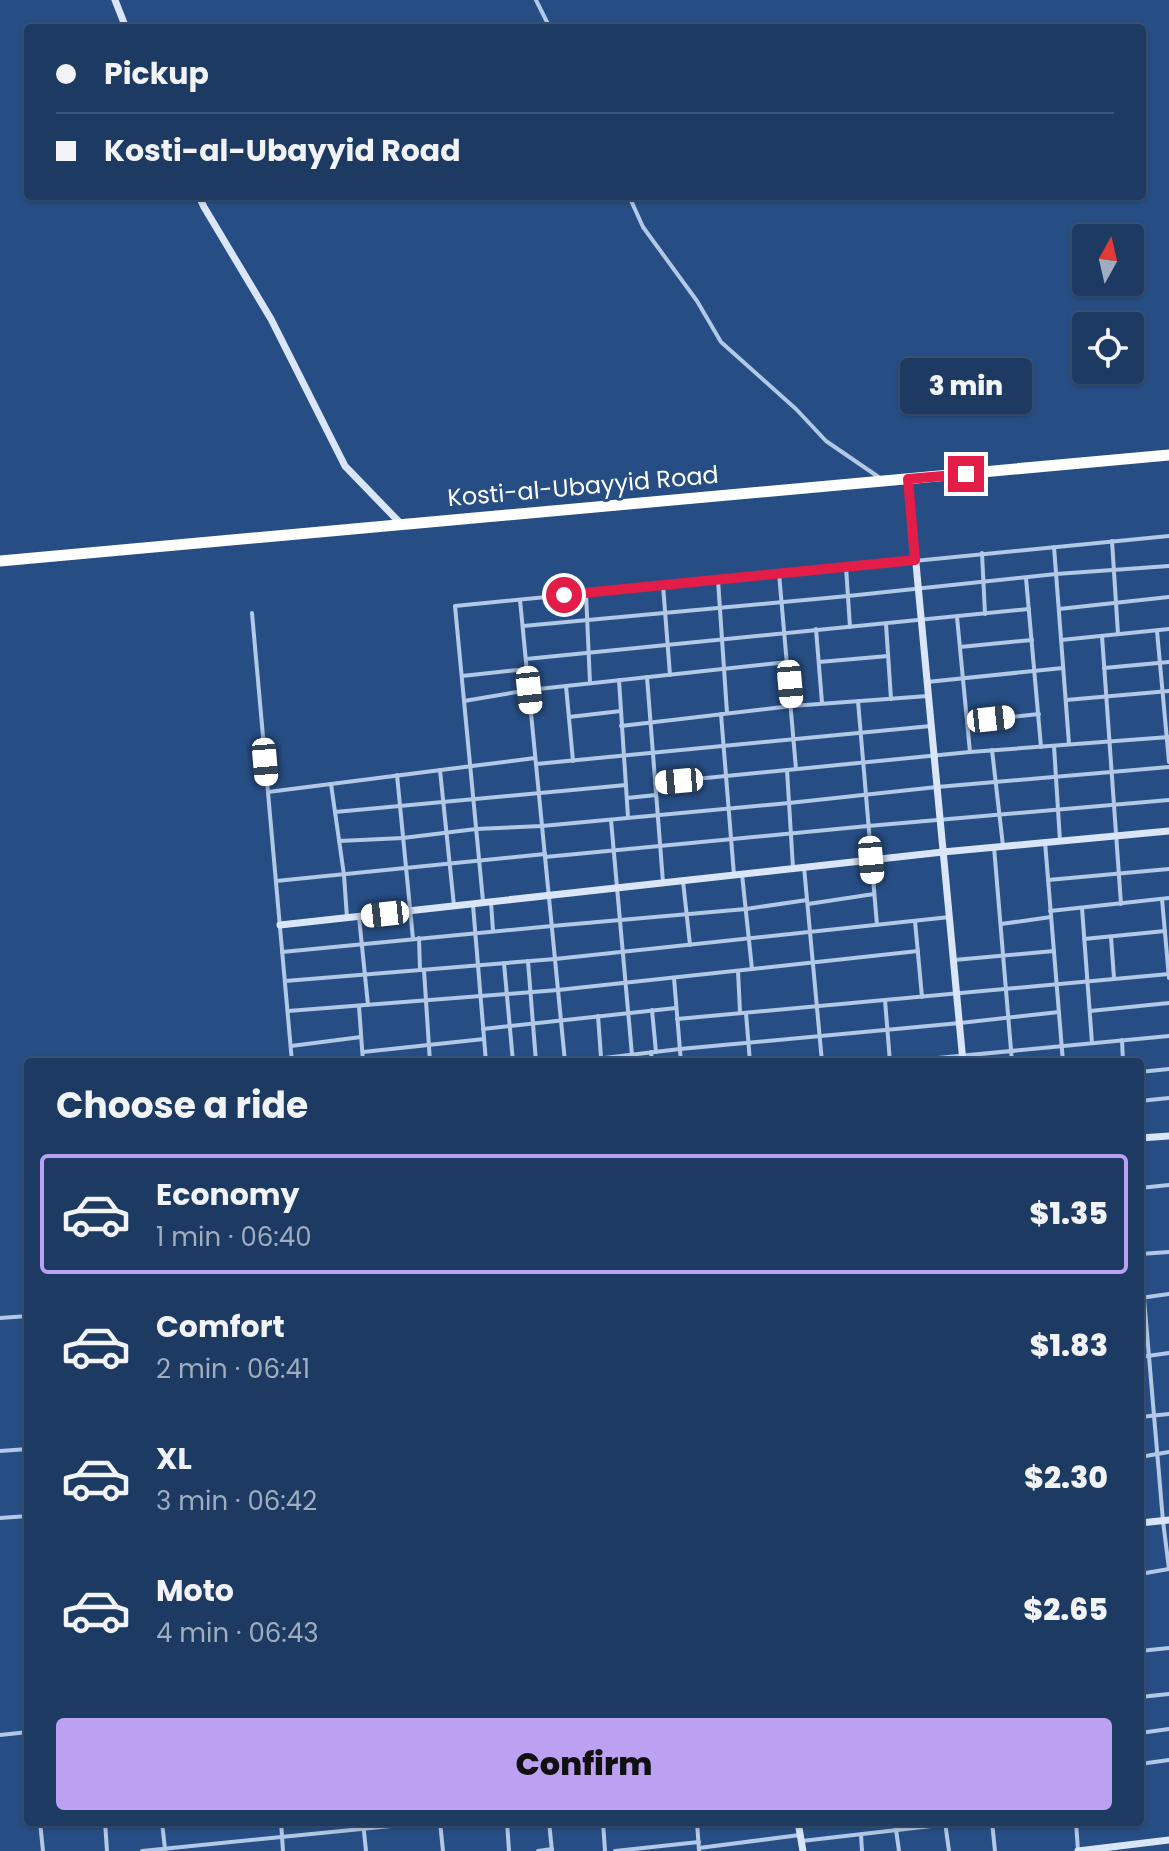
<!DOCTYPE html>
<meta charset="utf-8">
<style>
body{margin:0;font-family:Poppins,sans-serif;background:#254169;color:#f1f3f6;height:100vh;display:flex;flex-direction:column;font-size:30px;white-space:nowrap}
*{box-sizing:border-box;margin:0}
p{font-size:26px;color:#a0adbe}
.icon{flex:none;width:44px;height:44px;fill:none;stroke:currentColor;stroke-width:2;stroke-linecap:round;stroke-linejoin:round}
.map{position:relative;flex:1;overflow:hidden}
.drawer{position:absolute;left:24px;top:1058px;width:1120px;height:768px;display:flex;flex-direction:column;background:#1d3a63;border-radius:8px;box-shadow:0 2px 6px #0004,0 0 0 2px #3b5478}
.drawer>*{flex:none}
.banner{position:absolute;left:24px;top:24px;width:1122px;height:176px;border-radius:8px;box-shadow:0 2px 6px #0004,0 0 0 2px #3b5478;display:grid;align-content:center;height:176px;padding:0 32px;background:#1d3a63}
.needle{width:52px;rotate:8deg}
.tools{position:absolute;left:1072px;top:224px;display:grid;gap:16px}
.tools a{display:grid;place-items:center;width:72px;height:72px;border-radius:8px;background:#1d3a63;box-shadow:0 2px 6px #0004,0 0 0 2px #3b5478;font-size:40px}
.end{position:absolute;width:36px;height:36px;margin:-18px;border:10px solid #e11d48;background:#fff;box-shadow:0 0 0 4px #fff}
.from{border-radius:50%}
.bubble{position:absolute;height:56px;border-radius:8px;background:#1d3a63;box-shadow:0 2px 6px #0004,0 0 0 2px #3b5478;font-size:26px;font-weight:800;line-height:56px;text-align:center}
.car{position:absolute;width:24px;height:48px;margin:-24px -12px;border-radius:10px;box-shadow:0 0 6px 2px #0007;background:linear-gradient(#fff 24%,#345 0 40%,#fff 0 76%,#345 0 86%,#fff 0)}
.banner b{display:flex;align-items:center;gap:28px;height:76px;font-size:30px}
.banner b+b{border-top:2px solid #3b5478}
.banner i{width:20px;height:20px;background:#f1f3f6}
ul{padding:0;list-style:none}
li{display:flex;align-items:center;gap:24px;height:120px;margin:0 16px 12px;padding:0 16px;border:4px solid transparent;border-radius:8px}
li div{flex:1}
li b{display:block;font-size:30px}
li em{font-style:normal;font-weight:800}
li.on{border-color:#bca0f2}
li>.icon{width:72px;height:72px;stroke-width:1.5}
h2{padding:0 32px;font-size:36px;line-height:96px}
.cta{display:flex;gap:16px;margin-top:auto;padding:16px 32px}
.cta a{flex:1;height:92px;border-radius:8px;background:#bca0f2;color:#111;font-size:32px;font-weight:800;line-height:92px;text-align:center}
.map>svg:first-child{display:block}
</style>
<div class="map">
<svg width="1169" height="1851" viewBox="0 0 1169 1851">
<rect width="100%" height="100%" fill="#274e84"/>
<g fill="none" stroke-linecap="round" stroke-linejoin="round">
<g stroke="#b1c8e7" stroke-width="4">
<path d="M536,0L550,28"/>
<path d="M629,196L643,227L697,301L721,342L796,409L826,441L880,478"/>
<path d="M1112,541L1118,634"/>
<path d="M1054,547L1069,744"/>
<path d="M982,553L985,614"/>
<path d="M846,567L850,627"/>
<path d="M779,573L796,769"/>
<path d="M1026,578L1041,747"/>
<path d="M718,580L727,713"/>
<path d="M663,585L670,675"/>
<path d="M586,593L590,683"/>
<path d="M520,600L565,1062"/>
<path d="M1059,609L1169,597"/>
<path d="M252,613L292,1062"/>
<path d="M957,617L970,752"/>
<path d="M886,624L891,699"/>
<path d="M523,626L848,596L1056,574L1169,566"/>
<path d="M816,629L822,703"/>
<path d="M1157,631L1169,762"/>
<path d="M1102,636L1121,904"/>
<path d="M1061,640L1169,629"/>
<path d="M960,647L1032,640"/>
<path d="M526,659L1029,609"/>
<path d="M819,662L888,656"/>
<path d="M1104,668L1169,662"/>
<path d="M462,676L527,669"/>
<path d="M647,677L663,882"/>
<path d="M619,680L628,817"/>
<path d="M927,682L1063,668"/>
<path d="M566,686L573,761"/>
<path d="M1066,700L1169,691"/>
<path d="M464,701L529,690L788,662"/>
<path d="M858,701L877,925"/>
<path d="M721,714L734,875"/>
<path d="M569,717L621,711"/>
<path d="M967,722L1039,714"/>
<path d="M621,726L792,706L928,696"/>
<path d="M1054,746L1060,841"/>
<path d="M992,750L1003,846"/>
<path d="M536,764L931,726"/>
<path d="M440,770L454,906"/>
<path d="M787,770L793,868"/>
<path d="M397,775L413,939"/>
<path d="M655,783L970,752L1169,737"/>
<path d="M331,784L344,875L347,918"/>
<path d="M268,792L535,758"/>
<path d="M627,798L656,795"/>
<path d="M335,812L626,785"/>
<path d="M611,820L632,1055"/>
<path d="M339,841L403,838L476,829L542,826L789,803L937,787L1169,767"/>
<path d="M1045,842L1063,1062"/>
<path d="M994,847L1012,1062"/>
<path d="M545,857L868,826L1169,800"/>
<path d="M804,867L822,1062"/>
<path d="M742,874L752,969"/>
<path d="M1048,880L1169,869"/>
<path d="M276,881L545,854"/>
<path d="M683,881L690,945"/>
<path d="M1162,899L1169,978"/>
<path d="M483,901L455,606L1169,536"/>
<path d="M491,902L493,931"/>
<path d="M808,904L874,894"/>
<path d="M473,905L486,1062"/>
<path d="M1082,908L1092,1043"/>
<path d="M1050,911L1169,898"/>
<path d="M359,917L368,1005"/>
<path d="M915,921L922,997"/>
<path d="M1001,924L1051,917"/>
<path d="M1111,937L1114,978"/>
<path d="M419,938L420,970"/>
<path d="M1084,939L1165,931"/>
<path d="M282,952L552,926L746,909L807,900"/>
<path d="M954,960L1054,951"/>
<path d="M528,961L536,1062"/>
<path d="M504,963L513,1062"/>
<path d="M424,970L430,1062"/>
<path d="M738,971L740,1012"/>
<path d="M674,978L681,1062"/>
<path d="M285,981L555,959L950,917"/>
<path d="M885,1000L890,1062"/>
<path d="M359,1006L363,1062"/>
<path d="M652,1010L656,1052"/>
<path d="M288,1011L558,990L918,951"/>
<path d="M1090,1011L1169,1003"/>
<path d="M746,1013L750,1062"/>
<path d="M598,1016L601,1057"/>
<path d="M677,1019L1169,974"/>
<path d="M483,1029L676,1008"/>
<path d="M1122,1040L1123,1062"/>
<path d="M291,1046L361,1037"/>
<path d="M363,1052L484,1039"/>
<path d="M651,1052L652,1062"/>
<path d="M570,1062L680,1049L960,1023L1059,1012"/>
<path d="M896,1062L1169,1036"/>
<path d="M1140,1072L1169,1069"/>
<path d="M1140,1101L1169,1098"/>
<path d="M1140,1188L1169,1185"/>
<path d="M1140,1251L1163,1521L1169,1569"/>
<path d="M1140,1254L1169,1252"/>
<path d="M1140,1298L1169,1294"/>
<path d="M0,1318L28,1316"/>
<path d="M1140,1357L1169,1353"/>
<path d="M1140,1417L1169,1414"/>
<path d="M0,1451L28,1449"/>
<path d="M1140,1457L1169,1452"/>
<path d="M0,1518L28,1516"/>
<path d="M1140,1574L1169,1569"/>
<path d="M1140,1651L1169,1648"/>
<path d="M25,1660L28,1699"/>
<path d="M1140,1697L1169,1694"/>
<path d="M1140,1733L1169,1729"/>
<path d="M0,1735L28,1732"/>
<path d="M1140,1764L1169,1760"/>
<path d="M40,1822L43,1851"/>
<path d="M105,1822L107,1851"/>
<path d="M162,1822L165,1849"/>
<path d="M281,1822L283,1851"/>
<path d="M363,1822L366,1851"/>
<path d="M440,1822L443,1851"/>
<path d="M507,1822L509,1851"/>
<path d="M549,1822L552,1851"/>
<path d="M603,1822L605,1851"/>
<path d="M697,1822L699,1851"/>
<path d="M895,1822L899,1851"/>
<path d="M945,1822L949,1851"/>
<path d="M992,1822L995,1851"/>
<path d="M1076,1822L1078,1851"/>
<path d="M861,1835L862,1851"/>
<path d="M802,1841L966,1822"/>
<path d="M699,1848L800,1835"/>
<path d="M142,1851L431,1822"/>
<path d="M538,1851L552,1849"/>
<path d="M615,1851L699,1842"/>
</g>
<g stroke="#dae6f7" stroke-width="7">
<path d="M115,0L126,28"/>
<path d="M199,196L204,207L271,319L345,466L402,525"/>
<path d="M908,479L963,1062"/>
<path d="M280,925L943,852L1169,831"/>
<path d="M1140,1138L1169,1136"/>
<path d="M1140,1523L1169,1520"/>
<path d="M798,1822L803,1851"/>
<path d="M1078,1851L1169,1840"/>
</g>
<path stroke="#fff" stroke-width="11" d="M0,561L1169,455"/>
</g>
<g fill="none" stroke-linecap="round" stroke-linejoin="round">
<path stroke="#e11d48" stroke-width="10" d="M564,595L915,560L908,479L966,474"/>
</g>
<g text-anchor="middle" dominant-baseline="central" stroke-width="6" stroke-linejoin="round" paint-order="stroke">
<g font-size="24" fill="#fff" stroke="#274e84">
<text transform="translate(583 486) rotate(-5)">Kosti-al-Ubayyid Road</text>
</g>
</g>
</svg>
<div class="tools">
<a><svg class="needle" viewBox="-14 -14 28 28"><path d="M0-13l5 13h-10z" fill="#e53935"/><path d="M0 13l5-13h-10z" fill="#a0adbe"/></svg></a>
<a><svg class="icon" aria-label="locate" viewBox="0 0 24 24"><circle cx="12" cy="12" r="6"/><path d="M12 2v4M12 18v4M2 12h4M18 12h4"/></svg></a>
</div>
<i class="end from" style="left:564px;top:595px"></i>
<i class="end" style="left:966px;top:474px"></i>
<div class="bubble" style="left:900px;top:358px;width:132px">3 min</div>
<i class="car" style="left:790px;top:684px;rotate:175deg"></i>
<i class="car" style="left:529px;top:690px;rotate:174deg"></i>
<i class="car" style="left:991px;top:719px;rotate:84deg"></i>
<i class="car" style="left:265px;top:762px;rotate:175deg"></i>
<i class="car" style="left:679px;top:781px;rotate:265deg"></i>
<i class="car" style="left:871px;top:860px;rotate:175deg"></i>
<i class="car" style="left:385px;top:914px;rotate:264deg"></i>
<div class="banner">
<b><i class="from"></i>Pickup</b>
<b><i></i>Kosti-al-Ubayyid Road</b>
</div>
<section class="drawer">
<h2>Choose a ride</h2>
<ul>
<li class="on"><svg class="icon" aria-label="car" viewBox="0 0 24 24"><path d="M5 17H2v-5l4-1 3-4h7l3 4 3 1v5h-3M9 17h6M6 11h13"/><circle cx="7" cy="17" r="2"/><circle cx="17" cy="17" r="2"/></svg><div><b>Economy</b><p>1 min · 06:40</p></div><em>$1.35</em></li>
<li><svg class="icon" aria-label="car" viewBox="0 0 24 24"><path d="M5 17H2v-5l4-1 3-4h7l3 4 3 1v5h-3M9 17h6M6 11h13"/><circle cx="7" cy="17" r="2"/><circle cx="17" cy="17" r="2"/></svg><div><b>Comfort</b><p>2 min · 06:41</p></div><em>$1.83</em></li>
<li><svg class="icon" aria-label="car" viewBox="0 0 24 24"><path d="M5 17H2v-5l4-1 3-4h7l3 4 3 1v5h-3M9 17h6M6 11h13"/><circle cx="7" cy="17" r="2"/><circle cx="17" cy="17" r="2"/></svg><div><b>XL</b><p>3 min · 06:42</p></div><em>$2.30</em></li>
<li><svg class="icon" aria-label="car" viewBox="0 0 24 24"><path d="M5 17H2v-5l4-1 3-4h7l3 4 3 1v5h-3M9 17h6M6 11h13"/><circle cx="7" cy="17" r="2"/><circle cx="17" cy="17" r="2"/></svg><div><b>Moto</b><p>4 min · 06:43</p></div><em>$2.65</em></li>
</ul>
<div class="cta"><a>Confirm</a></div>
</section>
</div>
